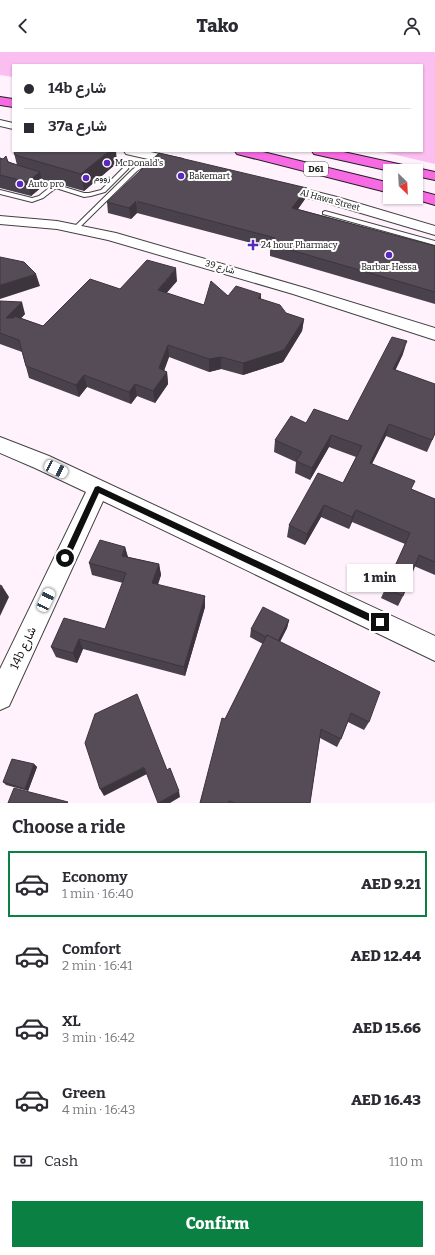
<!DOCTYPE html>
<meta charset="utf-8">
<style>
body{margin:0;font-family:Bitter,Vazirmatn,serif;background:#f2f2f3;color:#2b2b33;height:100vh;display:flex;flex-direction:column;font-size:15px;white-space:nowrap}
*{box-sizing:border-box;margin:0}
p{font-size:13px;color:#7c7c81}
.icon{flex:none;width:22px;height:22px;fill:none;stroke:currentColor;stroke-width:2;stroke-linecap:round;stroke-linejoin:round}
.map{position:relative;height:751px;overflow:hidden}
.drawer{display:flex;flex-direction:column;background:#fff;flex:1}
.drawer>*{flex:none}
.guide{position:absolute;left:12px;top:12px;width:411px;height:88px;border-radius:0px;box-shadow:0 1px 3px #0004;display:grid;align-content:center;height:88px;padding:0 12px;background:#fff}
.needle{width:26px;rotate:156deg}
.controls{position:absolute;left:383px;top:112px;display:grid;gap:8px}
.controls a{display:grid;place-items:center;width:40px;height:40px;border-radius:0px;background:#fff;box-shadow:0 1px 3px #0004;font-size:20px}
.end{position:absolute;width:18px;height:18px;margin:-9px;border:5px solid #0f0f0f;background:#fff;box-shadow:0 0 0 2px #fff}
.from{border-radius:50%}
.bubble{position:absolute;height:28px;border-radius:0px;background:#fff;box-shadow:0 1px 3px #0004;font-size:13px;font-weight:800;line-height:28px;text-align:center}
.car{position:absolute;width:12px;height:24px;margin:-12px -6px;border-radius:5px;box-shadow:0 0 3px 1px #0007;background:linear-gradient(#fff 24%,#345 0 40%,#fff 0 76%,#345 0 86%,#fff 0)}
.guide b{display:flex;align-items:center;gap:14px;height:38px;font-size:15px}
.guide b+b{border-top:1px solid #e1e1e2}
.guide i{width:10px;height:10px;background:#2b2b33}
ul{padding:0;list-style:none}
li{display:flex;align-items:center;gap:12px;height:66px;margin:0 8px 6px;padding:0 4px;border:2px solid transparent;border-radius:0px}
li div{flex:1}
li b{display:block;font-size:15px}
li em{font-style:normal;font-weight:800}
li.on{border-color:#0b8043}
li>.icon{width:36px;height:36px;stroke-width:1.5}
h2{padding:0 12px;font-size:18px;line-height:48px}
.pay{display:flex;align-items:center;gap:10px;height:44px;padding:0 12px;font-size:15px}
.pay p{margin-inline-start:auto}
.action{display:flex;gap:8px;margin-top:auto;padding:8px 12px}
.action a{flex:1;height:46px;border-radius:0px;background:#0b8043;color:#fff;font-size:16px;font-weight:800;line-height:46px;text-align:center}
header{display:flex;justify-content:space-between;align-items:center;height:52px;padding:0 12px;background:#fff;font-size:18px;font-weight:800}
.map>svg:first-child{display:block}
</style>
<header><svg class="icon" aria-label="back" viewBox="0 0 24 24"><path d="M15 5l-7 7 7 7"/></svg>Tako<svg class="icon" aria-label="person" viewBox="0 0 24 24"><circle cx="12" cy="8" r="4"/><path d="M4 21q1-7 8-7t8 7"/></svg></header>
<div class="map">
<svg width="435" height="751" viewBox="0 0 435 751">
<rect width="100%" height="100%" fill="#fff2fc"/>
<path fill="#fabff0" d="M0,0H435V112L379,99H422V13H13V25L0,23Z"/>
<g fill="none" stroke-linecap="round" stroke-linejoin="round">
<g stroke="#424242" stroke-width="2">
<g id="service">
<path d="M96,99H104L100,102L123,108L129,113L128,117L105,140L91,144L84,145L56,136L43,146L32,150L0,142V138L32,146L39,144L50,135L29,128L28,127L31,125L84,141H89L101,138L123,116V114L119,110L93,103V101Z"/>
<path d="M154,104L159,105L137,119L78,177H74V175L133,117Z"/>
<path d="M325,159L435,189V193L323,162V160Z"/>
</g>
</g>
<g stroke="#424242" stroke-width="2">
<g id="minor">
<path d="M0,68L13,71V77L0,74Z"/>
<path d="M124,99H146L183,107L185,110L183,113L179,114L126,102Z"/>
<path d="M281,131L337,145L435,174V183L327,151L276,138L274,135L276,132Z"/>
<path d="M0,164L57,169L116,181L305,236L435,276V288L293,242L108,188L57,177L0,172Z"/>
<path d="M0,385L49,404L435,584V609L103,449L9,654L0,658V617L86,440L35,416L0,401Z"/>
</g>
</g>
<g stroke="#202020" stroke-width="2">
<g id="primary">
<path d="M0,45L13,47V55L0,53Z"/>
<path d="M235,99H259L390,131V141L237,102Z"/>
<path d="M312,99H339L435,120V128L416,124V119H390L314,102Z"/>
<path d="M416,138L435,143V153L411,146L410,145H416Z"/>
</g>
</g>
<use href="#service" fill="#fff" fill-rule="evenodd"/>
<use href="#minor" fill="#fff" fill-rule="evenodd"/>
<use href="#primary" fill="#f76ae3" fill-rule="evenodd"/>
</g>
<g fill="#49414c">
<path d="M14,101L117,111L84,139L41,127L43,134L31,144L0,136V106L17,113Z"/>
<path d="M305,147L298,157L435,194V252L270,204V196L137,161L131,167L108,161L107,150Z"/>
<path d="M177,229L166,241L204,253L228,244L261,247L286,261L304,267L302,279L283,310L243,323L221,317L209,320L169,305L164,319L167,320L168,332L155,351L137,344L131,352L87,335L79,345L29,326L22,300L0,292V249L25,262L21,266L43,274L120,237Z"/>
<path d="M403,302L395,318L435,382L427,400L386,384L372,412L411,437L435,447V523L414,514L403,544L398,554L381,546L405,492L352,470L349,477L321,465L305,493L287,485L289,473L343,431L356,405L329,395L310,428L295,421L296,410L274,400L275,388L306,371L348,369Z"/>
<path d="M125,495L128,505L159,512L161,523L158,533L205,555L185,624L83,597L77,611L56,605L51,595L105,577L123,531L92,523L89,511Z"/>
<path d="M289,568L287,576L280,590L369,670L364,678L348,670L341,687L337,695L320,686L310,751H200L225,667L263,592L250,585L251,577Z"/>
<path d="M34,712L37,715L28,739L6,733L3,730Z"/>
</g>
<g fill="#3c353e">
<path d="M109,99H116L117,111L84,139L81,122Z"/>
<path d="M40,120L43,134L31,144L27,130Z"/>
<path d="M307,136L305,147L291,167L292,156Z"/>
<path d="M136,149L137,161L131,167L129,156Z"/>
<path d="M176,216L177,229L159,250L158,238Z"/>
<path d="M36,222L40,234L0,247V233Z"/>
<path d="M261,242V254L258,246Z"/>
<path d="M22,250L25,262L10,278L6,266Z"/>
<path d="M304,267L302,279L283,310L243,323V311Z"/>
<path d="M407,289L403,302L390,330L393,317Z"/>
<path d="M168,293L169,305L160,329L159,316Z"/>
<path d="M221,305V317L209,320V307Z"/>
<path d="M167,320L168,332L155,351L153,339Z"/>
<path d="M84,323L87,335L79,345L76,333Z"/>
<path d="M135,332L137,344L131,352L129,340Z"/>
<path d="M389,372L386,384L366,423L370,411Z"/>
<path d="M331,383L329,395L310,428L312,416Z"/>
<path d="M324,453L321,465L305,493L307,482Z"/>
<path d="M356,458L352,470L349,477L352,465Z"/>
<path d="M125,495L128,506L122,504Z"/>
<path d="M159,512L161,523L154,542L152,531Z"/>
<path d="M2,534L9,545L0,564V539Z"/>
<path d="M205,544V555L185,624L184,615Z"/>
<path d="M289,568L287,576L275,599L277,591Z"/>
<path d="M79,587L83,597L77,611L73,601Z"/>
<path d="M34,712L37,715L28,739L25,737Z"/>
<path d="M144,715L147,722L104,744L100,737Z"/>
<path d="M179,739L180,745L170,751H158Z"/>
</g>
<g fill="#554c58" stroke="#3c353e">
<path d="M15,99H109L81,122L15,103L14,101Z"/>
<path d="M159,101L307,136L292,156L435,194V240L270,192L275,186L136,149L129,156L107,150Z"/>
<path d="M6,104L8,110L40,120L27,130L0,123V106L3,107Z"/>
<path d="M0,205L24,210L36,222L0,233Z"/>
<path d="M147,208L176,216L158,238L204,253L211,229L228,244L236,234L261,242L258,246L280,253L286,261L304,267L284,298L243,311L221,305L209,307L168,293L159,316L167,320L153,339L135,332L129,340L84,323L76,333L26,314L19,288L0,281V249L22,250L6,266H14V264L43,274L90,227L120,237Z"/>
<path d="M392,285L407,289L393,317L435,332V381L432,388L389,372L370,411L415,429L411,437L435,447V510L419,503L403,544L385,536L410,481L356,458L352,465L324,453L307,482L289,473L318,421L343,431L362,394L331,383L312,416L296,409L302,400L275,388L291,364L306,371L314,357L348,369Z"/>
<path d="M100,488L125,495L122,504L159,512L152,531L205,544L184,615L79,587L73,601L51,595L64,566L105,577L126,521L89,511Z"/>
<path d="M0,533L2,534L0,539Z"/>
<path d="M263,555L289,568L278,589L267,583L266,585L251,577Z"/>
<path d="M267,583L380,640L369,670L351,661L341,687L321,677L310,751H235L229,749L228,751H200L222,666L225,667Z"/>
<path d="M137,642L167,718L170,716L179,739L158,751L144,715L100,737L85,691L95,662Z"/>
<path d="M12,707L34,712L25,737L3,730Z"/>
<path d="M14,736L68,750L67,751H8Z"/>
</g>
<path fill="#0f0f0f" d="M98,434L383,568V573H377L99,441L68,509H63V504L95,435Z"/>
<g fill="#5b27bf" stroke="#fff" stroke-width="1.5">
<circle cx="107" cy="111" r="4"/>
<circle cx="181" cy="124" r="4"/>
<circle cx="86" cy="126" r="4"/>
<circle cx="20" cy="132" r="4"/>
<path d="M251 187h4v4h4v4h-4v4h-4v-4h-4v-4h4z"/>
<circle cx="389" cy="203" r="4"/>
</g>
<g text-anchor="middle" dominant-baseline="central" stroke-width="4" stroke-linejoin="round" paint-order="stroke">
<g font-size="9" fill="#0f0f0f" stroke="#fff" text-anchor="start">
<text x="115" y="111">McDonald's</text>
<text x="189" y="124">Bakemart</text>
<text x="94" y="126">زووم</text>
<text x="28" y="132">Auto pro</text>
<text x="261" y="193">24 hour Pharmacy</text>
<text x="389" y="215" text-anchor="middle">Barbar Hessa</text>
</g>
<rect fill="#fff" stroke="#575757" stroke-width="1" x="304" y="110" width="24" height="14" rx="3"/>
<g font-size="9" font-weight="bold" fill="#0f0f0f">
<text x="316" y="117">D61</text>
</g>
<g font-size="9" fill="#0f0f0f" stroke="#fff">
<text transform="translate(330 148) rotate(15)">Al Hawa Street</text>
<text transform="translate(220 215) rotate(16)">شارع 39</text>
</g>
<g font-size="12" fill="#0f0f0f" stroke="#fff">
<text transform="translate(23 596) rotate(-65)">14b شارع</text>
</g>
</g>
</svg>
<div class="controls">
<a><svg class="needle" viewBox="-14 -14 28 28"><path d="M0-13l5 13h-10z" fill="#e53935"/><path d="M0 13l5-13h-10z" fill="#7c7c81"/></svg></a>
</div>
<i class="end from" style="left:65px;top:506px"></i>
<i class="end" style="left:380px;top:570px"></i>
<div class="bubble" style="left:347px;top:512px;width:66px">1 min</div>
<i class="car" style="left:56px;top:417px;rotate:116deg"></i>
<i class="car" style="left:46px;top:548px;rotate:25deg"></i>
<div class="guide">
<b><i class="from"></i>14b شارع</b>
<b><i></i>37a شارع</b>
</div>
</div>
<section class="drawer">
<h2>Choose a ride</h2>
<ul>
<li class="on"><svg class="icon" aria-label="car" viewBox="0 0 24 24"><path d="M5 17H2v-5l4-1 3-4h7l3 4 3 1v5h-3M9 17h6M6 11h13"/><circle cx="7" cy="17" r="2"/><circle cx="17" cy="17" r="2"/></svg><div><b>Economy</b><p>1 min · 16:40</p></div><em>AED 9.21</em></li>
<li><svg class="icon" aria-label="car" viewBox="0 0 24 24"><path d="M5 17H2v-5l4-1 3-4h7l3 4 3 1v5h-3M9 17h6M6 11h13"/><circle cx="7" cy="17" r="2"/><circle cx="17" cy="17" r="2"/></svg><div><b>Comfort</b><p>2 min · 16:41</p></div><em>AED 12.44</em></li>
<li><svg class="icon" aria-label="car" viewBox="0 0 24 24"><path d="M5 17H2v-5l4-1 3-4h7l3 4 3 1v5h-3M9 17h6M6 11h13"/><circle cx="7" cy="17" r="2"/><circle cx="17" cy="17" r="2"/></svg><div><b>XL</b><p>3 min · 16:42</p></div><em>AED 15.66</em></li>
<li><svg class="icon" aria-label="car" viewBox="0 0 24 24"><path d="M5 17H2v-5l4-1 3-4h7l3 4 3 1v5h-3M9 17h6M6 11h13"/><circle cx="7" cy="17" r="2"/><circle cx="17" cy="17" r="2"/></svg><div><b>Green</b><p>4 min · 16:43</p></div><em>AED 16.43</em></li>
</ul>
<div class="pay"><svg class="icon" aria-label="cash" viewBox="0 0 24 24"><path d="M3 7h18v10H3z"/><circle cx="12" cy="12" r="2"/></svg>Cash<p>110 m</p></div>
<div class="action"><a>Confirm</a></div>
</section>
